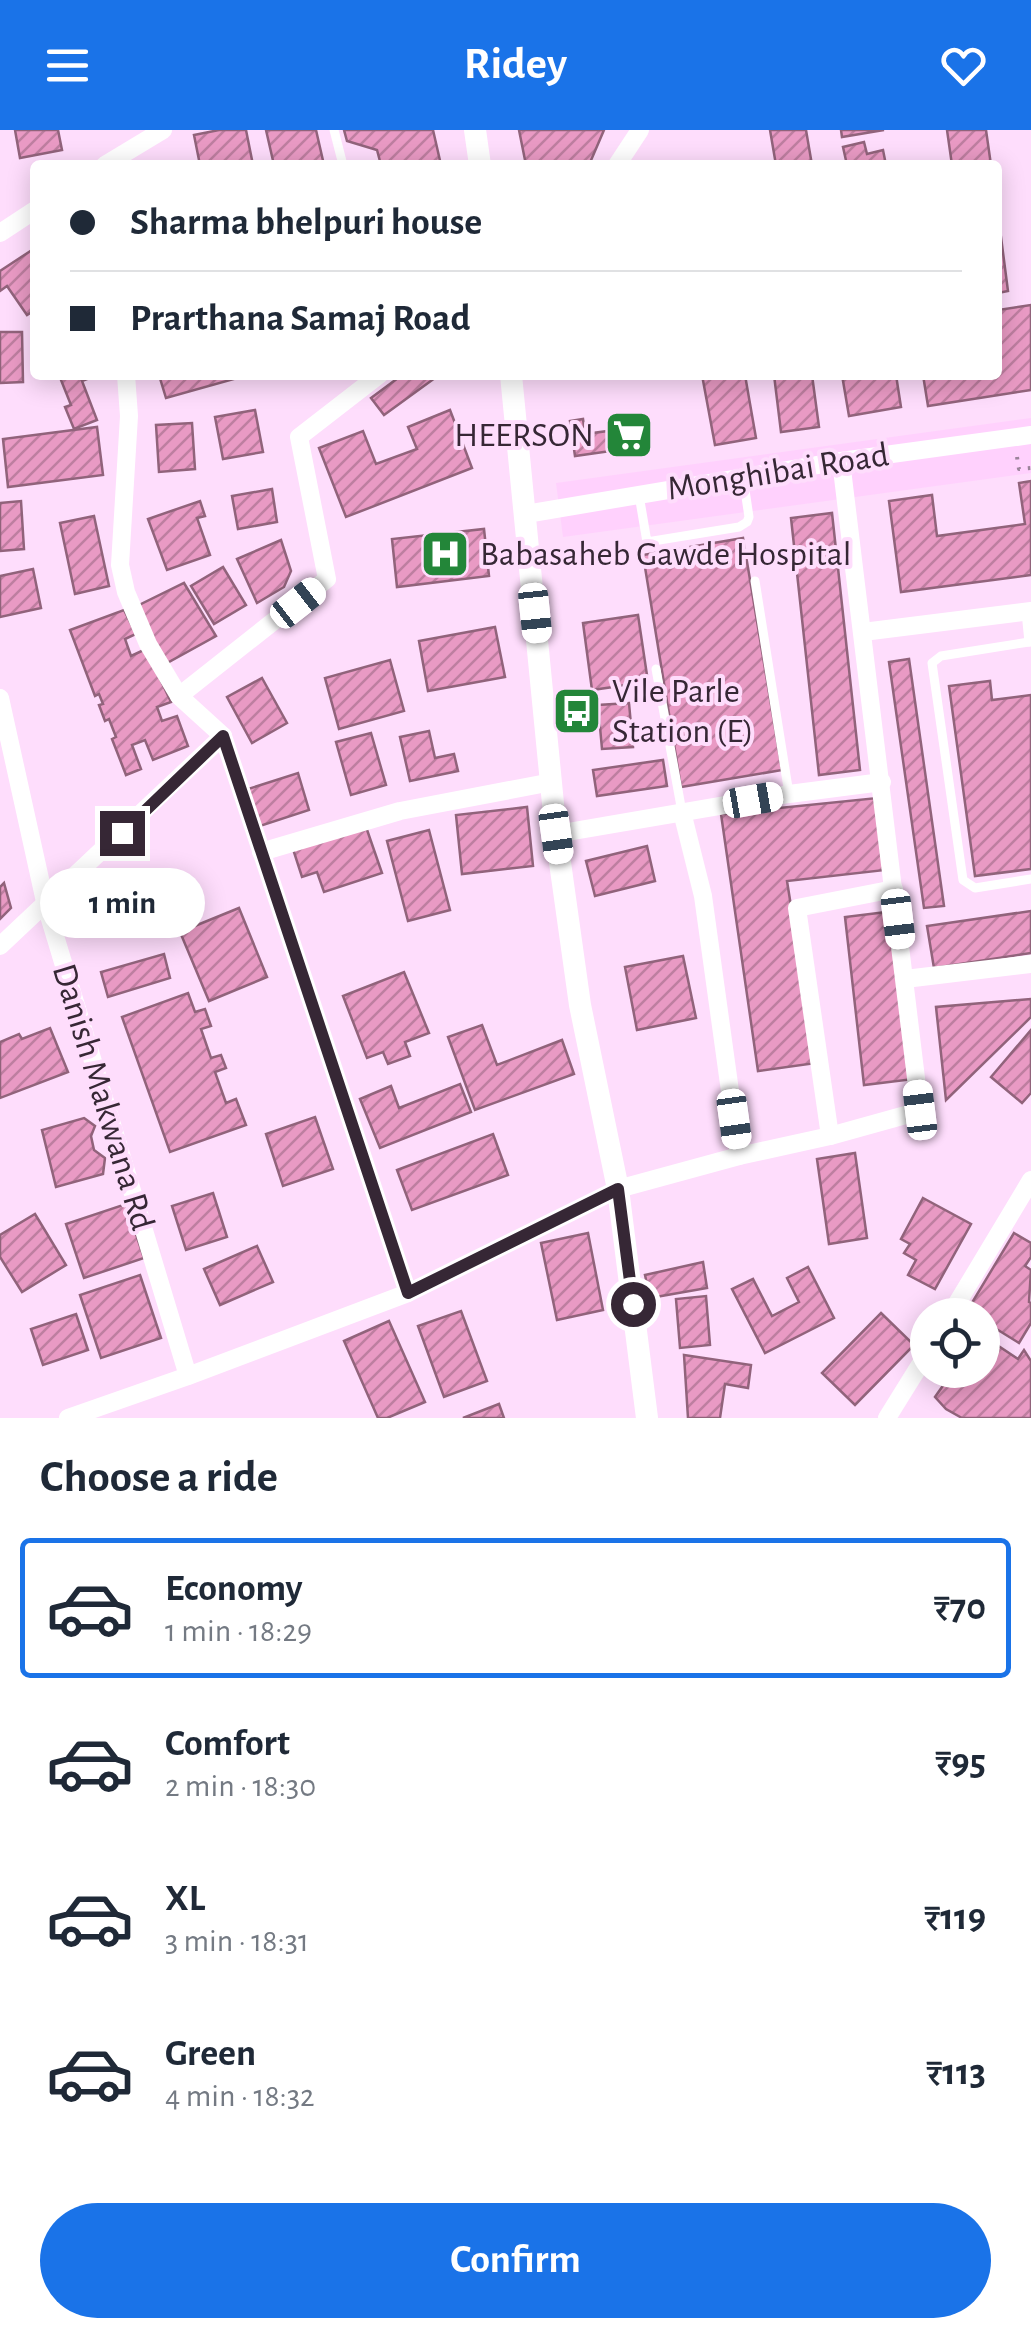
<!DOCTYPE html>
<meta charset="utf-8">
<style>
body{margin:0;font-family:"Alegreya Sans",sans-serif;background:#f2f2f3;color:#1f2937;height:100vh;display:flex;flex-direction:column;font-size:38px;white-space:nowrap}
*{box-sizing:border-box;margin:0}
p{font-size:32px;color:#747a83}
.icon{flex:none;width:55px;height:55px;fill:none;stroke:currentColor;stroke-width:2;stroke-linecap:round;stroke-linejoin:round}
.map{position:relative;height:1288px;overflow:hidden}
.sheet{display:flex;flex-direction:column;background:#fff;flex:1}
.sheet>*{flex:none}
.banner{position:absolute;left:30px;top:30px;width:972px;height:220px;border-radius:10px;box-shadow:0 5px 25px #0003;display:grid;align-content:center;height:220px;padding:0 40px;background:#fff}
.tools{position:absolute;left:910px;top:1168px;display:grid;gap:20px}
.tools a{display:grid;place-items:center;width:90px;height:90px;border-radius:50%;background:#fff;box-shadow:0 5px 25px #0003;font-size:50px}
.end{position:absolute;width:45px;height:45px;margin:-22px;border:12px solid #362735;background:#fff;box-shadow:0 0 0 5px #fff}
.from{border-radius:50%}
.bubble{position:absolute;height:70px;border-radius:35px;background:#fff;box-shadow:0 5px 25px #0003;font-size:32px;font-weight:700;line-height:70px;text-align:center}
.car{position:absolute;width:30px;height:60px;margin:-30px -15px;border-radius:12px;box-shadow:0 0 8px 2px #0007;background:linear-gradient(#fff 24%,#345 0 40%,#fff 0 76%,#345 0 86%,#fff 0)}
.banner b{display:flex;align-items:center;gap:35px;height:95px;font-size:38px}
.banner b+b{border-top:2px solid #e0e1e3}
.banner i{width:25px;height:25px;background:#1f2937}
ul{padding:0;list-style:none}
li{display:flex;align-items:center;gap:30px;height:140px;margin:0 20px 15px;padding:0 20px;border:5px solid transparent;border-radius:10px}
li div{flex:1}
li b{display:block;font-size:38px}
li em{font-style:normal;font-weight:700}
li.selected{border-color:#1a73e8}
li>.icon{width:90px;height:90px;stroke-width:1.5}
h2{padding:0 40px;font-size:45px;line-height:120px}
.action{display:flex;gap:20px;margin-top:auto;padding:20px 40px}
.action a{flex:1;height:115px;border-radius:60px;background:#1a73e8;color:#fff;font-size:40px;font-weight:700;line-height:115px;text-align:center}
header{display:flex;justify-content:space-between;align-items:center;height:130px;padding:0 40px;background:#1a73e8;color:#fff;font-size:45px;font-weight:700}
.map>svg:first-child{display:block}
</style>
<header><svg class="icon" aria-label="menu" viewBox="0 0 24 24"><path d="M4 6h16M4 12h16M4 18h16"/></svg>Ridey<svg class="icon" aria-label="heart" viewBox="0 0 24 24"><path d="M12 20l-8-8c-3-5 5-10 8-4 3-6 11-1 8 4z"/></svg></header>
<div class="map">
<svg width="1031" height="1288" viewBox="0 0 1031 1288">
<defs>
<pattern id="building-hatch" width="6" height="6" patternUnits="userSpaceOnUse" patternTransform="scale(2.5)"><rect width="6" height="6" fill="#e99ac4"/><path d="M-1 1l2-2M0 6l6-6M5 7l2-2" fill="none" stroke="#be7ea0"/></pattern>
</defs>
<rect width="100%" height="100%" fill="#feddfc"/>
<path fill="#ffd1fd" d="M1031,288V343L563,407L556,353Z"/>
<g fill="url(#building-hatch)" stroke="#91637b" stroke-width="2.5">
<path d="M15,0H58L62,20L20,28Z"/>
<path d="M219,0H246L253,35H200L194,5Z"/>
<path d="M266,0H316L324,35H274Z"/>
<path d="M344,0H433L441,35H381L377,20L347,11Z"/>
<path d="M519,0H604L589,35H526Z"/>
<path d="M770,0H806L812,35H776Z"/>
<path d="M841,0H884L842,7Z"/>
<path d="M947,0H986L991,35H952Z"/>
<path d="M864,12L867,24L883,20L886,35H847L843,17Z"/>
<path d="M998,84L1008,161L998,163Z"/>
<path d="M35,118V180L27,185L7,156L0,161V141Z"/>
<path d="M1031,175V260L928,276L923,245H998V180Z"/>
<path d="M0,202H22L23,252L0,253Z"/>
<path d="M59,245H97L82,251L97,290L74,299L65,277L71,275Z"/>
<path d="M159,245H240L241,247L166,268Z"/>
<path d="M402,245H439L384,285L371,268Z"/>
<path d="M702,245H745L756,308L715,315Z"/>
<path d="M774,245H812L819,297L781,302Z"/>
<path d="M842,245H896L901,277L849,286Z"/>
<path d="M255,280L263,322L223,329L215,287Z"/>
<path d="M450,280L472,338L346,387L319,318L363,301L376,334L417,319L408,297Z"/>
<path d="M583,289L585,304L608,301L611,321L575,326L570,291Z"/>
<path d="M192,293L195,339L159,342L156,295Z"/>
<path d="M97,297L103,345L8,357L3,309Z"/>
<path d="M1031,351V445L901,462L889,371L932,365L937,406L1025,394L1019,353Z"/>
<path d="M272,359L277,392L238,399L232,366Z"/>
<path d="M21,371L24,419L0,421V373Z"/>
<path d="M200,371L205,386L197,388L210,425L167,440L148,389Z"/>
<path d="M832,383L860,640L819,645L791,388Z"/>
<path d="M94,386L109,456L75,464L60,393Z"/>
<path d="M484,399L489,446L397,457L392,409Z"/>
<path d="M743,408L782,640L681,657L643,425Z"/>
<path d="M281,410L291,441L284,457L257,473L237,429Z"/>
<path d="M223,437L246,475L214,494L191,456Z"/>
<path d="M33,439L41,478L0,487V446Z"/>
<path d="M184,453L216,506L167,533L135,477Z"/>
<path d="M124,480L136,504L125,509L131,526L146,519L171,572L157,577L162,591L177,586L188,616L153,630L145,610L132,615L141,639L126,645L112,609L116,607L109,589L105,591L99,575L103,574L99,564L95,566L70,500Z"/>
<path d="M638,485L648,552L592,560L583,493Z"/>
<path d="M495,497L505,547L428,561L419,511Z"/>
<path d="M909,529L944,776L924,778L889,532Z"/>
<path d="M390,530L404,581L339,599L325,548Z"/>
<path d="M262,548L287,593L252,613L227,567Z"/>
<path d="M990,551L992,570L1031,565V739L975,746L949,556Z"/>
<path d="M629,573L633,617L602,619L598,575Z"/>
<path d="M429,601L435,628L454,624L458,641L410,651L400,607Z"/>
<path d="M371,603L386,655L351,665L336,612Z"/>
<path d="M663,630L667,656L597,666L593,640Z"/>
<path d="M298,643L309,680L260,696L248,659Z"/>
<path d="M877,668L885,740L787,751L816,933L758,941L721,684Z"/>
<path d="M527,677L533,736L462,744L456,685Z"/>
<path d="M365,694L382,743L324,762L317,742L302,747L293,719Z"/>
<path d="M429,700L450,780L408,791L387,711Z"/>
<path d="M647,716L655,751L595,766L586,731Z"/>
<path d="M4,753L11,778L0,789V757Z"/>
<path d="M239,778L267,847L209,871L180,802Z"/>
<path d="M895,781L914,949L864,955L845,787Z"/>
<path d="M1031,781V823L934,838L927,796Z"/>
<path d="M164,824L170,848L108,867L101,842Z"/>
<path d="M683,826L696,888L637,900L625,837Z"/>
<path d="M404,842L429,903L405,912L410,926L388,934L383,922L367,928L343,866Z"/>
<path d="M188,863L195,882L205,879L211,896L201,899L211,928L221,925L226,938L215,942L226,973L236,969L246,995L170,1022L122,887Z"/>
<path d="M1031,869V887L946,970L936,877Z"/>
<path d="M482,895L497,935L562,910L574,944L475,980L448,907Z"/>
<path d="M50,898L68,942L0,968V912L19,904L22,909Z"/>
<path d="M1031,900V963L1022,973L991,947Z"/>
<path d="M460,954L471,982L380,1018L360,969L391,956L399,978Z"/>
<path d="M315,987L333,1039L283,1056L266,1004Z"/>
<path d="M84,988L95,996L91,1006L94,1020L105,1028L103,1044L56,1057L42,1000Z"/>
<path d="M493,1004L508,1045L412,1080L397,1040Z"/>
<path d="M855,1023L867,1108L829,1114L817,1029Z"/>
<path d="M213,1063L227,1107L186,1120L172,1076Z"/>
<path d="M923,1068L971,1094L935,1159L908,1145L916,1130L904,1123L910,1114L901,1109Z"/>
<path d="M126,1074L144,1128L84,1148L66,1094Z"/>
<path d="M35,1084L66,1135L22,1162L0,1127V1105Z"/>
<path d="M588,1103L603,1180L557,1190L541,1113Z"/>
<path d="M1014,1103L1031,1113V1127L1025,1136L1031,1140L1029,1172L1031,1173V1193L1019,1213L982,1190V1185H974L967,1181Z"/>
<path d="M257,1116L273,1152L220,1175L204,1139Z"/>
<path d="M703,1132L707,1158L650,1168L645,1145Z"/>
<path d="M808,1137L834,1188L765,1223L732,1159L753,1149L772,1186L799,1172L787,1148Z"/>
<path d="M140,1145L161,1208L101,1228L80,1165Z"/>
<path d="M706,1166L710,1215L680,1218L676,1169Z"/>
<path d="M461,1181L487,1251L444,1267L418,1196Z"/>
<path d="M881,1183L914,1215L855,1275L822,1243Z"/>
<path d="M76,1184L88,1220L43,1235L31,1199Z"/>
<path d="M389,1191L425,1272L387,1288H378L344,1211Z"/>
<path d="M982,1205L1018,1229L1024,1220L1031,1231V1288H962L946,1279L935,1267L954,1240H982Z"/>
<path d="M684,1225L751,1235L748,1258L725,1254L720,1288H688Z"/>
<path d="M499,1274L504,1288H463Z"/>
</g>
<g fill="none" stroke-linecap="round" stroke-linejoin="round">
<path stroke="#9b839a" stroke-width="4" stroke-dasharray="2.5 8" stroke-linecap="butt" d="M1017,327L1019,339L1031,338"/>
<g stroke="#fff" stroke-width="9">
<path d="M334,0L343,35"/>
<path d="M639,365L647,412L739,397L747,392L749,387L743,347"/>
<path d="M755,451L789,664"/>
<path d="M1026,482L1029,512H1031"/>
<path d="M1029,512L941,526L932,533L963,750L975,758L1031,749"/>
<path d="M656,539L682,682"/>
</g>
<g stroke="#fff" stroke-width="18">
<path d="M105,35L163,0"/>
<path d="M617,35L640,0"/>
<path d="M0,103L35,80"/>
<path d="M126,245L129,286L120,435L126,462L148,514L179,566"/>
<path d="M379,245L299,307L327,449L179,566L223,606L408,1163"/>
<path d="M526,384L841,331L1031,305"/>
<path d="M863,502L1031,481"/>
<path d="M0,568L46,776L188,1246"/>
<path d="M682,682L703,766L739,1026"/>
<path d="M556,704L789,664L882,652"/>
<path d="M261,722L400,681L552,652"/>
<path d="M0,816L223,606"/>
<path d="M905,849L1031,834"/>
<path d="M830,1006L797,778L894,759"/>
<path d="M950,1185L1031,1050"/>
<path d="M68,1288L188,1246L408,1163L618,1059L739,1026L830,1006L920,981L841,331"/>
<path d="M887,1288L928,1222"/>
</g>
<g stroke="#fff" stroke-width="22">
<path d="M475,0L480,35"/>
<path d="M511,245L556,704L580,875L618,1059L647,1288"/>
</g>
</g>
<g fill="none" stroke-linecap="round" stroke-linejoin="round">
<path stroke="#362735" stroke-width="12" d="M122,703L223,606L408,1163L618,1059L633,1174"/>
</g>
<defs>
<g id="supermarket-square" transform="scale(2.5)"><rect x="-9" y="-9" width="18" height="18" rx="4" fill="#238639" stroke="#feddfc"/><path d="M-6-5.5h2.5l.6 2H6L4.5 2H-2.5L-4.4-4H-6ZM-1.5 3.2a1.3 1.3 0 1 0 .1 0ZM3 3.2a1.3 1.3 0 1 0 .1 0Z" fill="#fff"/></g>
<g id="hospital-square" transform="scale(2.5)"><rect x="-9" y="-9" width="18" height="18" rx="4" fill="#238639" stroke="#feddfc"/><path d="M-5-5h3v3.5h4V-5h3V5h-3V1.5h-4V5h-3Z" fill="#fff"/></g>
<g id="bus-square" transform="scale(2.5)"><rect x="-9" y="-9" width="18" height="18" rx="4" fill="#238639" stroke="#feddfc"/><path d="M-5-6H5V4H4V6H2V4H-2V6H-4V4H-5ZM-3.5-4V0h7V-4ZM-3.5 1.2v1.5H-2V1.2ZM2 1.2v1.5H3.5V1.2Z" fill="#fff"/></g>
</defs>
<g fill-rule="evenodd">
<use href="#supermarket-square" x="629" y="305"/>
<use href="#hospital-square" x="445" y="424"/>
<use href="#bus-square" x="577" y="581"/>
</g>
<g text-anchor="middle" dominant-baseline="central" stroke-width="8" stroke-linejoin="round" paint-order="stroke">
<g font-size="35" fill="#362735" stroke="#feddfc" text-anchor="start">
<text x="594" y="305" text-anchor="end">HEERSON</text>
<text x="480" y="424">Babasaheb Gawde Hospital</text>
<text x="612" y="561">Vile Parle<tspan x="612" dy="40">Station (E)</tspan></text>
</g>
<g font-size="35" fill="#362735" stroke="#feddfc">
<text transform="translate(778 342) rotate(-9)">Monghibai Road</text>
<text transform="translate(103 967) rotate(73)">Danish Makwana Rd</text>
</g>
</g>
</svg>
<div class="tools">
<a><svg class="icon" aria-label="locate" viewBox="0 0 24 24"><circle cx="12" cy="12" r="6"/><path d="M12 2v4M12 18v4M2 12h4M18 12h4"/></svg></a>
</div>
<i class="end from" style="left:633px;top:1174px"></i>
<i class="end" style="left:122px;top:703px"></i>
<div class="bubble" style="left:40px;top:738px;width:165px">1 min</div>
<i class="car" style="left:298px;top:473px;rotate:52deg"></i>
<i class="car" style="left:535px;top:483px;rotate:174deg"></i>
<i class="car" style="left:753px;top:670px;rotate:80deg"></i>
<i class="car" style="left:556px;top:704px;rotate:172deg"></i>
<i class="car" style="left:898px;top:789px;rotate:173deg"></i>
<i class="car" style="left:920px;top:980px;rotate:353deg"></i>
<i class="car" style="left:734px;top:989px;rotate:172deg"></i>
<div class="banner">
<b><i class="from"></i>Sharma bhelpuri house</b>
<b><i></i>Prarthana Samaj Road</b>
</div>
</div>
<section class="sheet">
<h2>Choose a ride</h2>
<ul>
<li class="selected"><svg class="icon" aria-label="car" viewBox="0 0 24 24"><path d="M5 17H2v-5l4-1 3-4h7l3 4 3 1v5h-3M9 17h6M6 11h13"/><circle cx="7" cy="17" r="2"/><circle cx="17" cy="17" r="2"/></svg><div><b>Economy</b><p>1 min · 18:29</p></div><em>₹70</em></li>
<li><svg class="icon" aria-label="car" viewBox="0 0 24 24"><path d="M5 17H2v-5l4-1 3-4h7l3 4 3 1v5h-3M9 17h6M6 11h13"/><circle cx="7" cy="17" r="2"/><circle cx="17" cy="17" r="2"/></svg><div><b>Comfort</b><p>2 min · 18:30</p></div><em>₹95</em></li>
<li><svg class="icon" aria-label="car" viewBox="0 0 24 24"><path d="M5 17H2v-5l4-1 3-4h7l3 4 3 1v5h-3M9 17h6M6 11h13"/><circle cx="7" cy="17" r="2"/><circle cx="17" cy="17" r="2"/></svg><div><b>XL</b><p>3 min · 18:31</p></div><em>₹119</em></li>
<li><svg class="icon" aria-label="car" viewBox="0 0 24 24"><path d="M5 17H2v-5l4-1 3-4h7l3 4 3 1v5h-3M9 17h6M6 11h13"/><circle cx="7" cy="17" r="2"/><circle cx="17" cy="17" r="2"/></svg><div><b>Green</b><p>4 min · 18:32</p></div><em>₹113</em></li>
</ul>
<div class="action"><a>Confirm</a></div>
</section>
